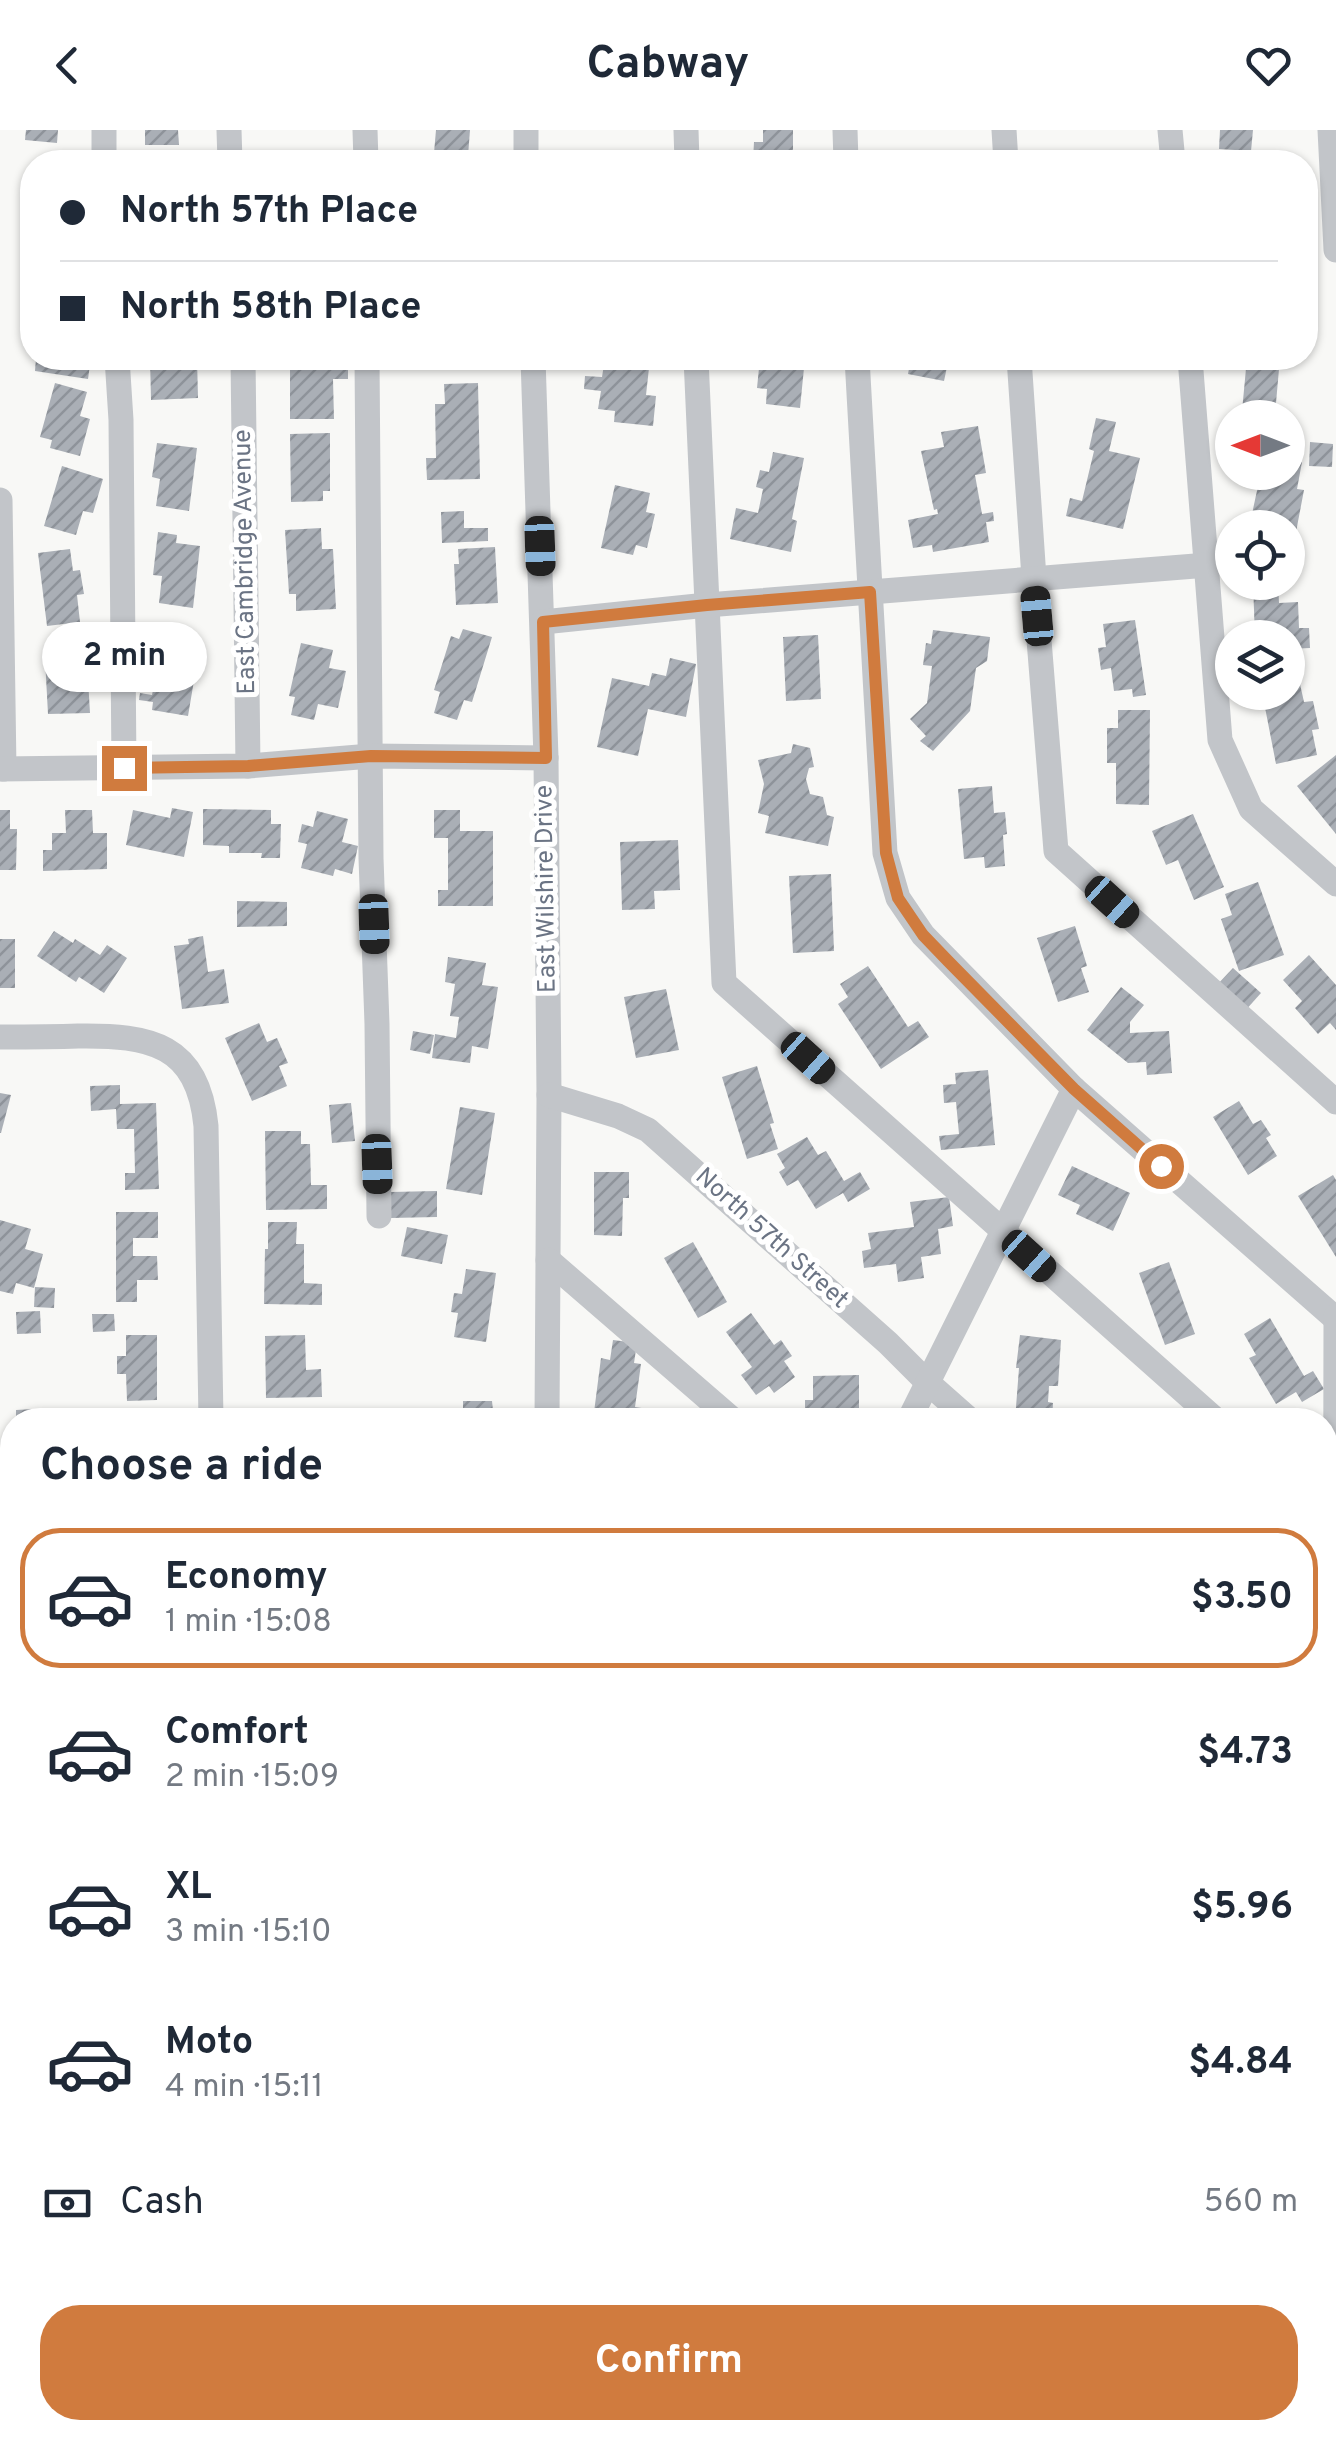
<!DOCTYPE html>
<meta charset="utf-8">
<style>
body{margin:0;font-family:Overpass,sans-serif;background:#f2f2f3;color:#1f2937;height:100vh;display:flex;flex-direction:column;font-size:38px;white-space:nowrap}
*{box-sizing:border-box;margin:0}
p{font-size:32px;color:#747a83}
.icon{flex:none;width:55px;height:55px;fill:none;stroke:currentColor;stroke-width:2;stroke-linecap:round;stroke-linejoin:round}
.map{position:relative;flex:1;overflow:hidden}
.drawer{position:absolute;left:0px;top:1278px;width:1338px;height:1032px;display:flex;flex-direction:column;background:#fff;border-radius:40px 40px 0 0;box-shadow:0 2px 8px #0004}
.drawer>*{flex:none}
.hud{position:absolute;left:20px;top:20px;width:1298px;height:220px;border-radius:40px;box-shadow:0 2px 8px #0004;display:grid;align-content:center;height:220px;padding:0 40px;background:#fff}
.needle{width:65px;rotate:270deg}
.fabs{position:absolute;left:1215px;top:270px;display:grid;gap:20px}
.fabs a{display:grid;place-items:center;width:90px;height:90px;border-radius:50%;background:#fff;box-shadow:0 2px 8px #0004;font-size:50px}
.end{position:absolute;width:45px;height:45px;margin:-22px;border:12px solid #d07b3e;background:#fff;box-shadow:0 0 0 5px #fff}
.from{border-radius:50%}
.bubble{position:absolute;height:70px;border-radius:35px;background:#fff;box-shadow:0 2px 8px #0004;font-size:32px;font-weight:700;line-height:70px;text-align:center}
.car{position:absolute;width:30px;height:60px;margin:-30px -15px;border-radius:12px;box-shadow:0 0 8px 2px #0007;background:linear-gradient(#222 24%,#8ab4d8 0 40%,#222 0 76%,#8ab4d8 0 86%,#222 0)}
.hud b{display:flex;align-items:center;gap:35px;height:95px;font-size:38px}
.hud b+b{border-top:2px solid #e0e1e3}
.hud i{width:25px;height:25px;background:#1f2937}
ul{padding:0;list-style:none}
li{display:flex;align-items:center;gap:30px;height:140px;margin:0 20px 15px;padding:0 20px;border:5px solid transparent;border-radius:40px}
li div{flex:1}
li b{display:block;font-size:38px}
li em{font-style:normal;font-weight:700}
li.active{border-color:#d07b3e}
li>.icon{width:90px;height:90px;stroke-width:1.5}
h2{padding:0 40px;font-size:45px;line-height:120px}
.pay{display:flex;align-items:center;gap:25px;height:110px;padding:0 40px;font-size:38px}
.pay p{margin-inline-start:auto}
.action{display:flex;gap:20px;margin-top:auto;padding:20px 40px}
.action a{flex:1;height:115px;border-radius:40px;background:#d07b3e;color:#fff;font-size:40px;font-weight:700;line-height:115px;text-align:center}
header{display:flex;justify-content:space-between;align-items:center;height:130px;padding:0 40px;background:#fff;font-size:45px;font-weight:700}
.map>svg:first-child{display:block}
</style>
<header><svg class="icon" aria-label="back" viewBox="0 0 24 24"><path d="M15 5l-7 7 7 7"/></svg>Cabway<svg class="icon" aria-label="heart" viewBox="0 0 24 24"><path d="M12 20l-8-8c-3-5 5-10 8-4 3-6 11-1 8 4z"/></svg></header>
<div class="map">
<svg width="1336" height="2308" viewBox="0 0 1336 2308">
<defs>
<pattern id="building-hatch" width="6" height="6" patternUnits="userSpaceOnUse" patternTransform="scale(2.5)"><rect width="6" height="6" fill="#aaafb6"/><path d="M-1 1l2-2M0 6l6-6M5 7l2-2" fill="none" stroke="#8e939a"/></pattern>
</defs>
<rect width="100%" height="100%" fill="#f8f8f6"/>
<g fill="url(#building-hatch)">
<path d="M26,0H58L57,13L25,10Z"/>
<path d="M145,0H178L179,15H145Z"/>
<path d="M436,0H470L468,26L434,23Z"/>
<path d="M763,0H793V32H761V30H753L754,12H763Z"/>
<path d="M1220,0H1253L1251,21L1219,19Z"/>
<path d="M1313,41L1316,64L1305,66V42Z"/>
<path d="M32,63V109H30L24,64Z"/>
<path d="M36,228H91L88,249L35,241Z"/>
<path d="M150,228H197L198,268L151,270Z"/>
<path d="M290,228H348V249H333L334,289H290Z"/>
<path d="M605,228L650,229L646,265L656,266L653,296L614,292L615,281L598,279L601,261L584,259L585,246L602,247Z"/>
<path d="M760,228H805L800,278L766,274L767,259L757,258Z"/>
<path d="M911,228H955L953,239L947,237L944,251L908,244Z"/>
<path d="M1105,228H1134L1135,236L1107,240Z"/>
<path d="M1247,228H1280L1275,284L1242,281Z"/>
<path d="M55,253L87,262L80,286L90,289L80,326L50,318L52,310L40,307Z"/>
<path d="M478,253L480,349L427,350L426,328H436L435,274H445L444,254Z"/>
<path d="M1096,288L1116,292L1109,321L1140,328L1123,399L1066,386L1070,368L1082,371L1094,321L1089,319Z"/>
<path d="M978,296L986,343L975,345L982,384L993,382L994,391L986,392L989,412L933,422L932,415L913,418L908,390L938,384L937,379L934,380L921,321L944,317L941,302Z"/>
<path d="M330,303V361H323V371L291,372L290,304Z"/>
<path d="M1310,312L1333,314L1332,337L1309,336Z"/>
<path d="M157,313L197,318L189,381L156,376L160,349L152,347Z"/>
<path d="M773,322L804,328L792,389L797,391L791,422L730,409L736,378L758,383L763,359L756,357L760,340L769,342Z"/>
<path d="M1288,330L1302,332L1297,359L1304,360L1296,402L1297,423L1288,424V398H1249L1261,342H1288Z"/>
<path d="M62,336L103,349L93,383L83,381L76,405L44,396Z"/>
<path d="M615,355L650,363L646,382L655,384L647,418L636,415L633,425L601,418Z"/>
<path d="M464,381V398H488V411L442,413L441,382Z"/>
<path d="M321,398L322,419H333L336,479L296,481V464H289L285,400Z"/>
<path d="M158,402L177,405L176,413L200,416L193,478L159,473L162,446L153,445Z"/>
<path d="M495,417L498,473L456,475L454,434H459L458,419Z"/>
<path d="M70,419L73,441L80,440L84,464L77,465L80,492L47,496L38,423Z"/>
<path d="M1253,452H1278L1279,473L1298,472L1299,498H1309L1310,518L1288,519V508H1255Z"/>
<path d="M1135,490L1146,565L1133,567L1132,559L1114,561L1111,538L1101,540L1098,518L1106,517L1103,494Z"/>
<path d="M463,499L492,507L472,572L464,570L457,590L434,583L440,562L434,560L451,506L459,509Z"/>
<path d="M933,500L990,507L987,531L976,538L970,581L933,621L920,611L926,606L910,589L927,573L932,536L923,535L926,513L931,514Z"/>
<path d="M818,505L821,569L786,571L783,507Z"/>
<path d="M170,510L200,515L188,586L152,580L153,572L139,570L140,563L152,565L160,523L168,524Z"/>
<path d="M301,513L333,520L329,538L346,541L338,578L318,574L314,590L291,585L295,567L289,566Z"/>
<path d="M77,527L78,550L88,549L90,583L48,584L45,529Z"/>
<path d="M670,528L696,534L686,587L648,579L638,626L597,617L612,548L649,556L652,543L666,546Z"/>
<path d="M1300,554L1304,572L1313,571L1319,599L1312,600L1317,625L1276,634L1262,562H1288V557Z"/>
<path d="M1118,580H1150L1149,675L1116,674V633H1107V598H1118Z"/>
<path d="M793,614L810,618L814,637L809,638L806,649L810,664L823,667L827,685L834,687L828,716L765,703L769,686L758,683L764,654L758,630L791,623Z"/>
<path d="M1336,625V704L1297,656Z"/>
<path d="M992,656L994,683L1005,682L1007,704L1003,705L1005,736L985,738L984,727L964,729L958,659Z"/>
<path d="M172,678L193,682L184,727L126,715L133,680L170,688Z"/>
<path d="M203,679L271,680V694H281L280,728H261L262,723H229V716L203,715Z"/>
<path d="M0,680H10V699H17L16,740H0Z"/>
<path d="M65,680H92L93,703H107V739L43,741V720H52V703H66Z"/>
<path d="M434,680H460V701H493V776H438V760H448V708H434Z"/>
<path d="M317,681L348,689L342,712L358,716L352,744L335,739L333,746L301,738L307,714L298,712L302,694L313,697Z"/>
<path d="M1193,684L1224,757L1194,770L1178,730L1166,735L1152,701Z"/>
<path d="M678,710L680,760L654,761L655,779L622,780L620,712Z"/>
<path d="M831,744L834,821L793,823L789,746Z"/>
<path d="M1258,752L1284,825L1239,841L1221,789L1232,785L1225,764Z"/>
<path d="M237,771L287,772V796L237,797Z"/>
<path d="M1075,796L1087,836L1081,838L1089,862L1058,872L1037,808Z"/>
<path d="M54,801L73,813L75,809L100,825L107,815L127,828L104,863L79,847L76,852L37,826Z"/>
<path d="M203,806L208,842L224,839L229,873L182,879L174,816L189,814L188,809Z"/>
<rect x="0" y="809" width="15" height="49"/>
<path d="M1309,825L1336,855V900L1330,893L1318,904L1295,878L1302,871L1283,850Z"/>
<path d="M448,827L486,833L482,855L498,857L488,919L472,916L470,933L432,928L435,904L456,908L459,887L450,886L455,854L445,852Z"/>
<path d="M868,836L908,897L918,891L929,907L881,939L838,874L848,867L840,854Z"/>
<path d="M1233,838L1261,863L1244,882L1216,856Z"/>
<path d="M1121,857L1144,875L1130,892V903L1169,901L1172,943L1147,945L1146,932L1128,933L1087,900Z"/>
<path d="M666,859L679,920L636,928L624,867Z"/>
<path d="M259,893L267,912L277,908L288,933L279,936L287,956L252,971L225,908Z"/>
<path d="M413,901L434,905L430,924L410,920Z"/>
<path d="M757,936L774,993L770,994L778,1019L747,1029L722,947Z"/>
<path d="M988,940L995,1015L941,1020L939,1006L959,1004L956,972L944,973L943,955L956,954L955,943Z"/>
<path d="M120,955V974L156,973L159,1059L125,1060V1043H135L134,999H117L116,979L91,981L90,956Z"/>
<path d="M0,963L11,965L1,1003H0Z"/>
<path d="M1239,971L1253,994L1261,990L1271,1005L1266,1008L1277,1026L1248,1045L1213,987Z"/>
<path d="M351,973L355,1011L332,1013L329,975Z"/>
<path d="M460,977L495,983L482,1065L446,1059Z"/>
<path d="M265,1001H301V1014H310L311,1055H327V1079L266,1080Z"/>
<path d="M807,1007L818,1025L826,1021L844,1051L860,1042L870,1059L848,1072L843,1063L816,1079L798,1050L787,1056L779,1042L785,1038L777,1024Z"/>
<path d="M1072,1036L1130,1063L1113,1101L1076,1084L1080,1075L1058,1065Z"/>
<path d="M594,1042H629V1068H623L622,1106L594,1105Z"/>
<path d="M1333,1045L1336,1050V1127L1298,1066Z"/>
<path d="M437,1061V1087L391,1088L390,1062Z"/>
<path d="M949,1067L953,1096L938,1099L941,1124L921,1127L924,1148L898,1152L896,1134L864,1138L862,1121L871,1119L868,1103L914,1097L910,1072Z"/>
<path d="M116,1082H158V1108H133V1126H157L158,1150H137V1172H116Z"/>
<path d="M0,1090L31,1099L25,1119L43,1124L34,1158L16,1153L13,1164L0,1161Z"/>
<path d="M268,1092H297L296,1114H304V1153L322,1154V1175L264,1174L265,1119H268Z"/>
<path d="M407,1097L448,1105L442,1134L401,1126Z"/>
<path d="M693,1112L727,1172L698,1188L664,1128Z"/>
<path d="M1169,1132L1195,1204L1165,1215L1139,1143Z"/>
<path d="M466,1139L496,1143L486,1212L454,1207L458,1183L451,1182L454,1163L462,1164Z"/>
<path d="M35,1157L55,1158L54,1178L34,1177Z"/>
<path d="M40,1181L41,1203L17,1204L16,1182Z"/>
<path d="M751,1183L774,1215L781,1210L792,1226L784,1231L795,1247L774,1263L769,1256L756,1265L741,1245L752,1237L726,1202Z"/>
<path d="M92,1184H114L115,1201L93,1202Z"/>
<path d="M1270,1188L1304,1246L1313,1241L1324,1259L1302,1272L1296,1262L1276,1274L1249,1228L1256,1225L1244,1204Z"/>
<path d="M126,1205H157V1270L127,1271L126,1244H117V1226H126Z"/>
<path d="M305,1205L306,1240L321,1239L322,1267L266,1268L265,1206Z"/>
<path d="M1020,1205L1061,1210L1058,1256H1049L1048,1272L1053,1273L1052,1290H1015L1019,1238H1016Z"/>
<path d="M613,1210L637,1213L634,1233L641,1234L635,1277L661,1281L660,1290H593L601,1228L610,1230Z"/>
<path d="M859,1245V1284H847V1290H805V1270H813V1246Z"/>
<path d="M463,1271H492L494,1290H463Z"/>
<path d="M34,1279V1290H16V1280Z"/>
<rect x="0" y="1397" width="12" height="34"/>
<path d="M6,1790H12V1860H6V1850L0,1851V1806H6Z"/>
<path d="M2,1969H12V2020H1Z"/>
<path d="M12,2092V2134H0V2093Z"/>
<path d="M0,2145H12V2186H4L5,2166H0Z"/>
<rect x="0" y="2195" width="12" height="39"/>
<path d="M1325,2213H1336V2250L1325,2249Z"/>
<path d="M0,2242H12V2289L4,2290V2269H0Z"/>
<path d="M31,2298L32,2308H0V2299Z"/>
<rect x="213" y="2298" width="43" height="10"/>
<path d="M297,2298H342L343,2308H304V2305H297Z"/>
<rect x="66" y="2300" width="47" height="8"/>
</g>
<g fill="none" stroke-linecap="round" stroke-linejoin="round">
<g stroke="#c2c5c9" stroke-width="25">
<path d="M104,0V32"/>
<path d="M229,0L230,32"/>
<path d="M365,0L366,32"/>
<path d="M526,0V32"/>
<path d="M686,0L687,32"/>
<path d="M845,0L846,32"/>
<path d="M1004,0L1006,32"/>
<path d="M1170,0L1173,32"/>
<path d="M1330,0L1336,120"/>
<path d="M117,228L121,290L124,638"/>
<path d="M243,228L248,636"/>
<path d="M367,228L371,728L377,894L379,1086"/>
<path d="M533,228L546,628L549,965L547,1290"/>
<path d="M696,228L724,853L1216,1290"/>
<path d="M857,228L885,723L898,768L923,805L1074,959L1336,1189"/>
<path d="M1019,228L1034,448L1056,721L1336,972"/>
<path d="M1190,228L1220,610L1251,679L1336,754"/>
<path d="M0,370L4,639"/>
<path d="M543,492L707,475L1208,435"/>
<path d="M0,639L248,636L371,626L546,628"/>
<path d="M0,907C26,907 52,907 78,906C150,905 198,914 206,996L211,1290"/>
<path d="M549,965L618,986L648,1000L888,1213L927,1252L970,1290"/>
<path d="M548,1130L733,1290"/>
<path d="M909,1290L1074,959"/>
<path d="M0,1742H12"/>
<path d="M1325,1768H1335L1336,1186"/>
<path d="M0,1928H12"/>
<path d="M1325,1930H1336"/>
<path d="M1325,1972H1336"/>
<path d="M1336,2031L1334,2076H1336"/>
<path d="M0,2062H12"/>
<path d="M1161,2298L1162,2308"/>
<path d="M164,2308L165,2298"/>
<path d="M385,2308L386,2298"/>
</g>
</g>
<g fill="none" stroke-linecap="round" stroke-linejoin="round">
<path stroke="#d07b3e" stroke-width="12" d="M124,638L248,636L371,626L546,628L543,492L707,475L870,462L886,723L898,768L923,805L948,831L1074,959L1161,1036"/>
</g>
<g text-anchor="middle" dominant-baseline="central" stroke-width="10" stroke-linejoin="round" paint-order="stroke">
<g font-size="25" fill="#6b7484" stroke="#fff">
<text transform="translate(246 432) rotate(-91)">East Cambridge Avenue</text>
<text transform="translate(547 759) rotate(-91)">East Wilshire Drive</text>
<text transform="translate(771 1109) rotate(42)">North 57th Street</text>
</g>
</g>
</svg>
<div class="fabs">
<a><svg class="needle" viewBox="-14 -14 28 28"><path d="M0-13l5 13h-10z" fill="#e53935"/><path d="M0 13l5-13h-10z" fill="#747a83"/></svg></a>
<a><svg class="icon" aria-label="locate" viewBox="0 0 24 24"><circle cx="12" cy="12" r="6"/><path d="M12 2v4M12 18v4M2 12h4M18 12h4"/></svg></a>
<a><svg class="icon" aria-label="layers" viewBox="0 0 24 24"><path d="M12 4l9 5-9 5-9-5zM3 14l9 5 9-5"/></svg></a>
</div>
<i class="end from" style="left:1161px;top:1036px"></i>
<i class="end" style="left:124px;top:638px"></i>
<div class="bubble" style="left:42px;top:492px;width:165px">2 min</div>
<i class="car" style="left:540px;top:416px;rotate:178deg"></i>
<i class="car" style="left:1037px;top:486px;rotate:355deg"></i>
<i class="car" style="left:1112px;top:772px;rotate:132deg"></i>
<i class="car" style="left:374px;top:794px;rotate:178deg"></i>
<i class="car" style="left:808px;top:928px;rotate:132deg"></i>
<i class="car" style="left:377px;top:1034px;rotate:178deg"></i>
<i class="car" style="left:1029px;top:1126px;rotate:132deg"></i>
<div class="hud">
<b><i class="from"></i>North 57th Place</b>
<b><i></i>North 58th Place</b>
</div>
<section class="drawer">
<h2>Choose a ride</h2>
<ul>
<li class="active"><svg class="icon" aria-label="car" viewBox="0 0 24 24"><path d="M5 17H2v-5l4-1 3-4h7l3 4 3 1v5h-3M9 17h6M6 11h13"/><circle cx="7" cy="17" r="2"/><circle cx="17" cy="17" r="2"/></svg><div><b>Economy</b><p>1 min · 15:08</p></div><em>$3.50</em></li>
<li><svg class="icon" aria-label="car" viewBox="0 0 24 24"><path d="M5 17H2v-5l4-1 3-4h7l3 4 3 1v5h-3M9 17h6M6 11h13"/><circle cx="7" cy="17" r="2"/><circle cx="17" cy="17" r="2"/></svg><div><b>Comfort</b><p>2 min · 15:09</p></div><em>$4.73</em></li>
<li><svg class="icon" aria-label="car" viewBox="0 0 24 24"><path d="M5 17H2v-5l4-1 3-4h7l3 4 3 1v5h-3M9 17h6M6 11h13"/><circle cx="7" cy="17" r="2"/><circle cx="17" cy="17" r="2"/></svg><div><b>XL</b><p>3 min · 15:10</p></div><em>$5.96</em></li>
<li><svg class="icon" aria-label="car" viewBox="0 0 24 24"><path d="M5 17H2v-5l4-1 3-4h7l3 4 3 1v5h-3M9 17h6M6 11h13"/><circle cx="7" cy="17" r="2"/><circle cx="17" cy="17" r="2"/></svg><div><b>Moto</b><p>4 min · 15:11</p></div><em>$4.84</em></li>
</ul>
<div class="pay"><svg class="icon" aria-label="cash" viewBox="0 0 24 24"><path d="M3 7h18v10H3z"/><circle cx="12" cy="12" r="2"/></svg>Cash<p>560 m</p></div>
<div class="action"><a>Confirm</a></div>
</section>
</div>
